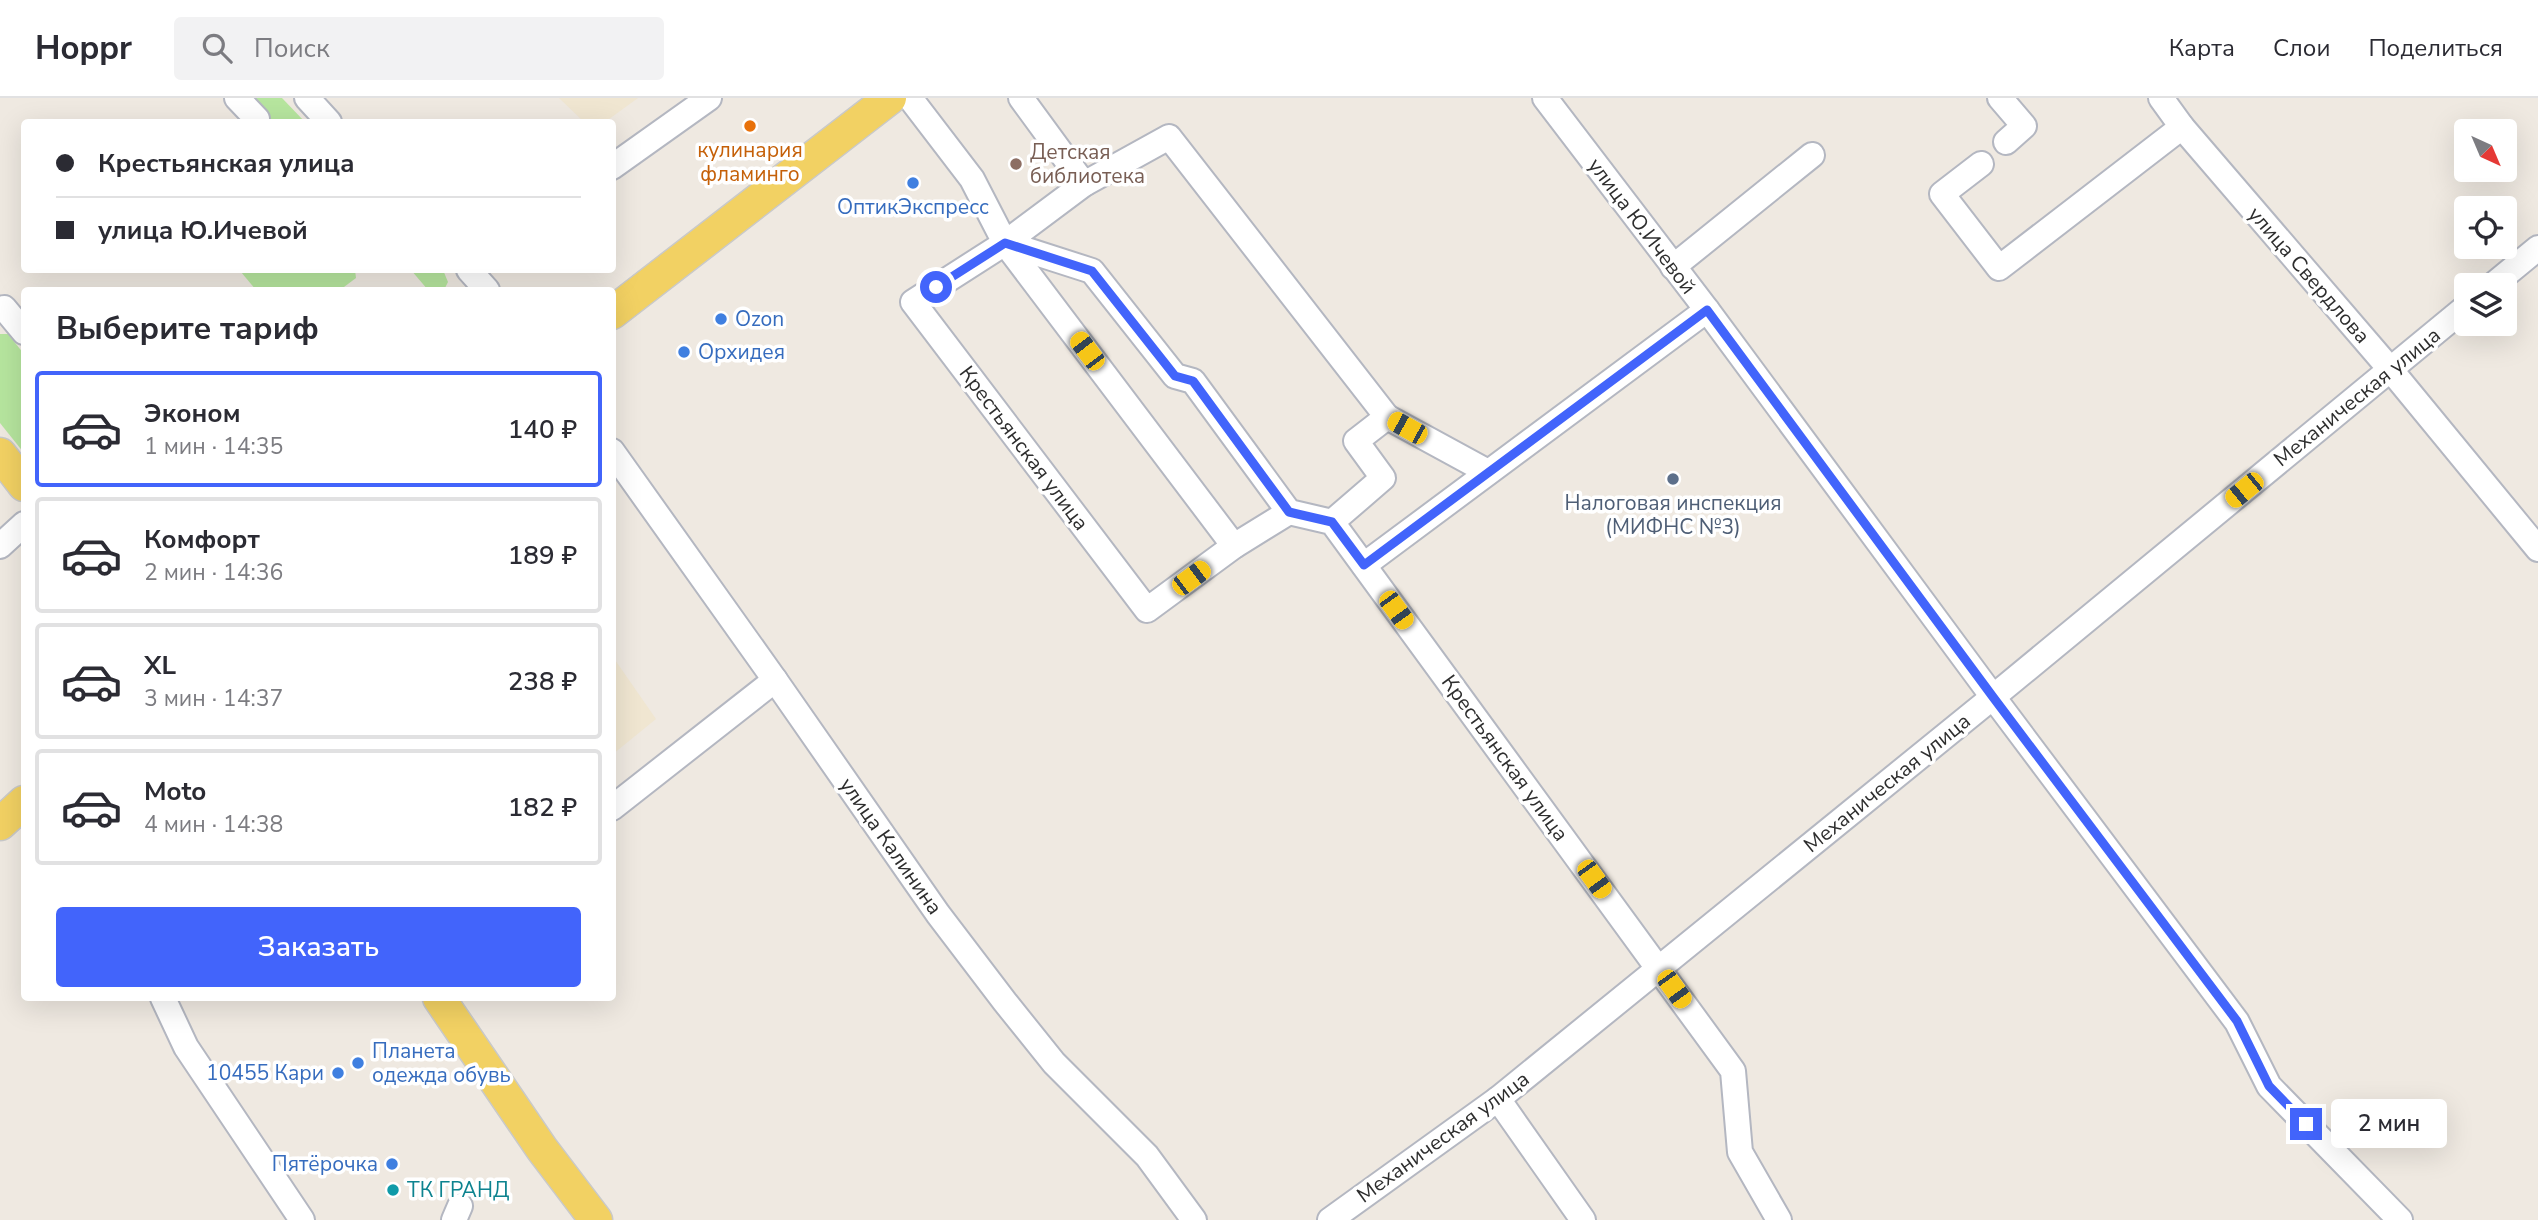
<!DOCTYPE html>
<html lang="ru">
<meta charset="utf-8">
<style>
body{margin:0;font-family:"Nunito Sans",sans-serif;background:#f2f2f3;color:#2b2b33;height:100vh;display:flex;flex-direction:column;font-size:26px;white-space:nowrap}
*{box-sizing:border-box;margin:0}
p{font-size:23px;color:#7c7c81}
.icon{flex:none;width:38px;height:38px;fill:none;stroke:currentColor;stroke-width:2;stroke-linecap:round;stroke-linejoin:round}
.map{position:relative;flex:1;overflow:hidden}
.drawer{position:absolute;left:21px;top:189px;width:595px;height:714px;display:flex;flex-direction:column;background:#fff;border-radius:7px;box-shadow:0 7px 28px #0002}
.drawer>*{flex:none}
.guide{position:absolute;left:21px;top:21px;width:595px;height:154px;border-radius:7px;box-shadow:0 7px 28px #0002;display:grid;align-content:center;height:154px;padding:0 35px;background:#fff}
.needle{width:46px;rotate:136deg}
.buttons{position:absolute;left:2454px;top:21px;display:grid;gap:14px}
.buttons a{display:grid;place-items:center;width:63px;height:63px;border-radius:7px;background:#fff;box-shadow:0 7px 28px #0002;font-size:35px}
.end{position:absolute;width:32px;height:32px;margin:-16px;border:9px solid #4264fb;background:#fff;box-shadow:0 0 0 4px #fff}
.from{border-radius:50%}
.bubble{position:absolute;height:49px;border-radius:7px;background:#fff;box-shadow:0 7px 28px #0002;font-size:23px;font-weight:600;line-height:49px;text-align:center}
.car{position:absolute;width:21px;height:42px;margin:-21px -10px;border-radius:9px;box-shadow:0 0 5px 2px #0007;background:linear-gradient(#f5c518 24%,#345 0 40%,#f5c518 0 76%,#345 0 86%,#f5c518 0)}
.guide b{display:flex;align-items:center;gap:24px;height:66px;font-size:26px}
.guide b+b{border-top:2px solid #e1e1e2}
.guide i{width:18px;height:18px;background:#2b2b33}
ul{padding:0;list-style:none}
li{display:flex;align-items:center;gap:21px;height:116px;margin:0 14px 10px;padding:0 21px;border:4px solid #e1e1e2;border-radius:7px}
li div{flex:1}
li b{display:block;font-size:26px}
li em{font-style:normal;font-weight:600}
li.current{border-color:#4264fb}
li>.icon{width:63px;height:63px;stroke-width:1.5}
h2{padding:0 35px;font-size:32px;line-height:84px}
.button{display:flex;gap:14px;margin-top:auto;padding:14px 35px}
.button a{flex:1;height:80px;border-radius:7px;background:#4264fb;color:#fff;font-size:28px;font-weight:600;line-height:80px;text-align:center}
header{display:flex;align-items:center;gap:42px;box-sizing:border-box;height:98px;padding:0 35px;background:#fff;border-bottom:2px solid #e1e1e2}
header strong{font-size:33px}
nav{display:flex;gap:38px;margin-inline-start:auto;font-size:24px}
.search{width:490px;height:63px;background:#f2f2f3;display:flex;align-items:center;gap:18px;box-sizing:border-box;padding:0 24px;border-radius:7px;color:#7c7c81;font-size:26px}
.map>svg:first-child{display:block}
</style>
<header>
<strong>Hoppr</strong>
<div class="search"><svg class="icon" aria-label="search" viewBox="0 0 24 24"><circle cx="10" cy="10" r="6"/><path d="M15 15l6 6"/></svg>Поиск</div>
<nav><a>Карта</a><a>Слои</a><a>Поделиться</a></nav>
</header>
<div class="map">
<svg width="2538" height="1122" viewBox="0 0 2538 1122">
<rect width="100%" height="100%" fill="#efe9e1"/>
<g fill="#f0e6d1">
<path d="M559,0H638L605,24H584Z"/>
<path d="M613,559L656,621L613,656H612Z"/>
</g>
<g fill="#b6e59e">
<path d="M245,0H282L305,24H265Z"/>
<path d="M244,172H355L356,180L340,192H256L241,174Z"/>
<path d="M411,172H443L448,184L444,192H428Z"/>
<path d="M0,236H8L24,256V355L0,325Z"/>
</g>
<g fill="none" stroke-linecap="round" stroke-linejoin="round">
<g stroke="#b4b7c1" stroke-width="28">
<g id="minor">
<path d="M237,0L257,21"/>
<path d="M307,0L329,24"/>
<path d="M910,0L972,81L1005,145L913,204L1147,512L1234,448L1289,414"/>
<path d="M1021,0L1084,86"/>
<path d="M1545,0L1707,212L1993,599L2237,924L2269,988L2400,1122"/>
<path d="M2000,0L2024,28L2006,44"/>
<path d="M2161,0L2182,29L2390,271L2538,451"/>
<path d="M1981,66L1942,96L1999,170L2182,29"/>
<path d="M612,69L709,0"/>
<path d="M1005,145L1234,448"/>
<path d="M1673,169L1812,57"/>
<path d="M469,172L487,192"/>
<path d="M2493,187L2538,150"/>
<path d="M0,211L4,210L24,234"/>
<path d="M1387,319L1488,374"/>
<path d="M612,353L775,582L938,816L1005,904L1054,965L1147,1058L1194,1122"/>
<path d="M1332,424L1383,380L1356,343L1387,319L1169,39L1084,86L1005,145L1092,173L1175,278L1193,283L1289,414L1332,424L1733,973L1740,1054L1779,1122"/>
<path d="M0,448L24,426"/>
<path d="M1364,467L1707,212"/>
<path d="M612,710L775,582"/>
<path d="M163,900L186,949L302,1122"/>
<path d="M1498,1001L1583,1122"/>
<path d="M454,1122L460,1108"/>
<path d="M1330,1122L1498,1001L1993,599L2466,209"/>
</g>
</g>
<g stroke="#c9c9c9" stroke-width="35">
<g id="major">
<path d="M612,215L890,0"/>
<path d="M0,356L24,387"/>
<path d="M0,726L24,704"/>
<path d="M439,900L542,1051L596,1122"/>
</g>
</g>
<use href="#minor" stroke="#fff" stroke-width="24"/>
<use href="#major" stroke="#f2d163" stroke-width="32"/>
</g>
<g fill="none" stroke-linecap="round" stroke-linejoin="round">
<path stroke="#4264fb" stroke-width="9" d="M936,189L1005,145L1092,173L1175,278L1193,283L1289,414L1332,424L1364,467L1707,212L1993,599L2237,923L2269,988L2306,1026"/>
</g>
<circle fill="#e8710a" stroke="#fff" stroke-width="2.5" cx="750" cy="28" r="7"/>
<circle fill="#8d6e63" stroke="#fff" stroke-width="2.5" cx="1016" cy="66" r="7"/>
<g fill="#3f7fe0" stroke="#fff" stroke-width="2.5">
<circle cx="913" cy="85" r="7"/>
<circle cx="721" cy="221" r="7"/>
<circle cx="684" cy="254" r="7"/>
<circle cx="358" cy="965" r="7"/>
<circle cx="338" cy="975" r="7"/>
<circle cx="392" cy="1066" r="7"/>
</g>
<circle fill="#5c6f8a" stroke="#fff" stroke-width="2.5" cx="1673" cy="381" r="7"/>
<circle fill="#0f9aa8" stroke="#fff" stroke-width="2.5" cx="393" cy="1092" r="7"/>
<g text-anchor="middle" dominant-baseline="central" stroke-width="7" stroke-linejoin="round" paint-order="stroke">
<g font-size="21" fill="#c56008" stroke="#fff">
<text x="750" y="52">кулинария<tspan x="750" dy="24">фламинго</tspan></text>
</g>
<g font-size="21" fill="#785e54" stroke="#fff" text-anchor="start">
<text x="1030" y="54">Детская<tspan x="1030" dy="24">библиотека</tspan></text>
</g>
<g font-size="21" fill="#366cbe" stroke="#fff" text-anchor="start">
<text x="913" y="109" text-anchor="middle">ОптикЭкспресс</text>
<text x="735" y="221">Ozon</text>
<text x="698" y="254">Орхидея</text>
<text x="372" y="953">Планета<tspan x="372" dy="24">одежда обувь</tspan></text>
<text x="324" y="975" text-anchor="end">10455 Кари</text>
<text x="378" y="1066" text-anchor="end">Пятёрочка</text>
</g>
<g font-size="21" fill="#2e2e2e" stroke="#fff">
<text transform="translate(1642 128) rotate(53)">улица Ю.Ичевой</text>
<text transform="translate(2309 177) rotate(49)">улица Свердлова</text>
<text transform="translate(2357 299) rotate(-39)">Механическая улица</text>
<text transform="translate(1024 350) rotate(53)">Крестьянская улица</text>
<text transform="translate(1505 660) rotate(54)">Крестьянская улица</text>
<text transform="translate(1887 685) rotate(-39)">Механическая улица</text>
<text transform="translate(891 748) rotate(55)">улица Калинина</text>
<text transform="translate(1443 1039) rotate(-36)">Механическая улица</text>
</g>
<g font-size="21" fill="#4e5e75" stroke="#fff">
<text x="1673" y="405">Налоговая инспекция<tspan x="1673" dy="24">(МИФНС №3)</tspan></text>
</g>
<g font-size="21" fill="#0d838f" stroke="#fff" text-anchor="start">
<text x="407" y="1092">ТК ГРАНД</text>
</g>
</g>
</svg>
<div class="buttons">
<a><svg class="needle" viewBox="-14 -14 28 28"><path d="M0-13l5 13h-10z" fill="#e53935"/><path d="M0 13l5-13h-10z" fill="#7c7c81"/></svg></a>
<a><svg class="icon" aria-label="locate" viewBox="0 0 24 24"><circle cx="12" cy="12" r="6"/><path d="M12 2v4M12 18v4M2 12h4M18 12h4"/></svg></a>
<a><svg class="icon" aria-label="layers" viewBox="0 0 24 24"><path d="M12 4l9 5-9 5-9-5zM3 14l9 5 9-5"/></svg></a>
</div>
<i class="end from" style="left:936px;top:189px"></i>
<i class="end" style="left:2306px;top:1026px"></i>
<div class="bubble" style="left:2331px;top:1001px;width:116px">2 мин</div>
<i class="car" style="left:1087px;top:253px;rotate:323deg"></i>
<i class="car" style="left:1407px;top:330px;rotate:299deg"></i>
<i class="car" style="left:2244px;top:392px;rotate:231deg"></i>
<i class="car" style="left:1191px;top:480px;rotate:53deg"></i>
<i class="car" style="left:1396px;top:512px;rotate:144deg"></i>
<i class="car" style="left:1594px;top:781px;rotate:144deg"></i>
<i class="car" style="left:1674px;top:891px;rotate:144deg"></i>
<div class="guide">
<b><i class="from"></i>Крестьянская улица</b>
<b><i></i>улица Ю.Ичевой</b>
</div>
<section class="drawer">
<h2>Выберите тариф</h2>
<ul>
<li class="current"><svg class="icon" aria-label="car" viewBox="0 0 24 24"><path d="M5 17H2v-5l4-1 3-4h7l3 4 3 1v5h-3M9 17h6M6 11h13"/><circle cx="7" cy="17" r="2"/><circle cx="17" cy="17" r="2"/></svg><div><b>Эконом</b><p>1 мин · 14:35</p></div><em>140 ₽</em></li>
<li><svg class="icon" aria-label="car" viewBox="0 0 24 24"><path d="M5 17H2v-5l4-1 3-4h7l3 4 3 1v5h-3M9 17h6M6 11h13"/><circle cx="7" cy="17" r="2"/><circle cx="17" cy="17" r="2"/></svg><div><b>Комфорт</b><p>2 мин · 14:36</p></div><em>189 ₽</em></li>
<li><svg class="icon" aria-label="car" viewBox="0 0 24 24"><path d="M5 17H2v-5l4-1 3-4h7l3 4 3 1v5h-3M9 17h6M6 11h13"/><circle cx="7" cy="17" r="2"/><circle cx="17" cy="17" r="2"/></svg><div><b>XL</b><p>3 мин · 14:37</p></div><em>238 ₽</em></li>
<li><svg class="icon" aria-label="car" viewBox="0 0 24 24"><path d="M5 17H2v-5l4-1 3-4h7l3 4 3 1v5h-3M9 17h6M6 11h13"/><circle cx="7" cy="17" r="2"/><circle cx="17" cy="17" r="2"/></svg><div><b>Moto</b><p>4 мин · 14:38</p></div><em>182 ₽</em></li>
</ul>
<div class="button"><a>Заказать</a></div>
</section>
</div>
